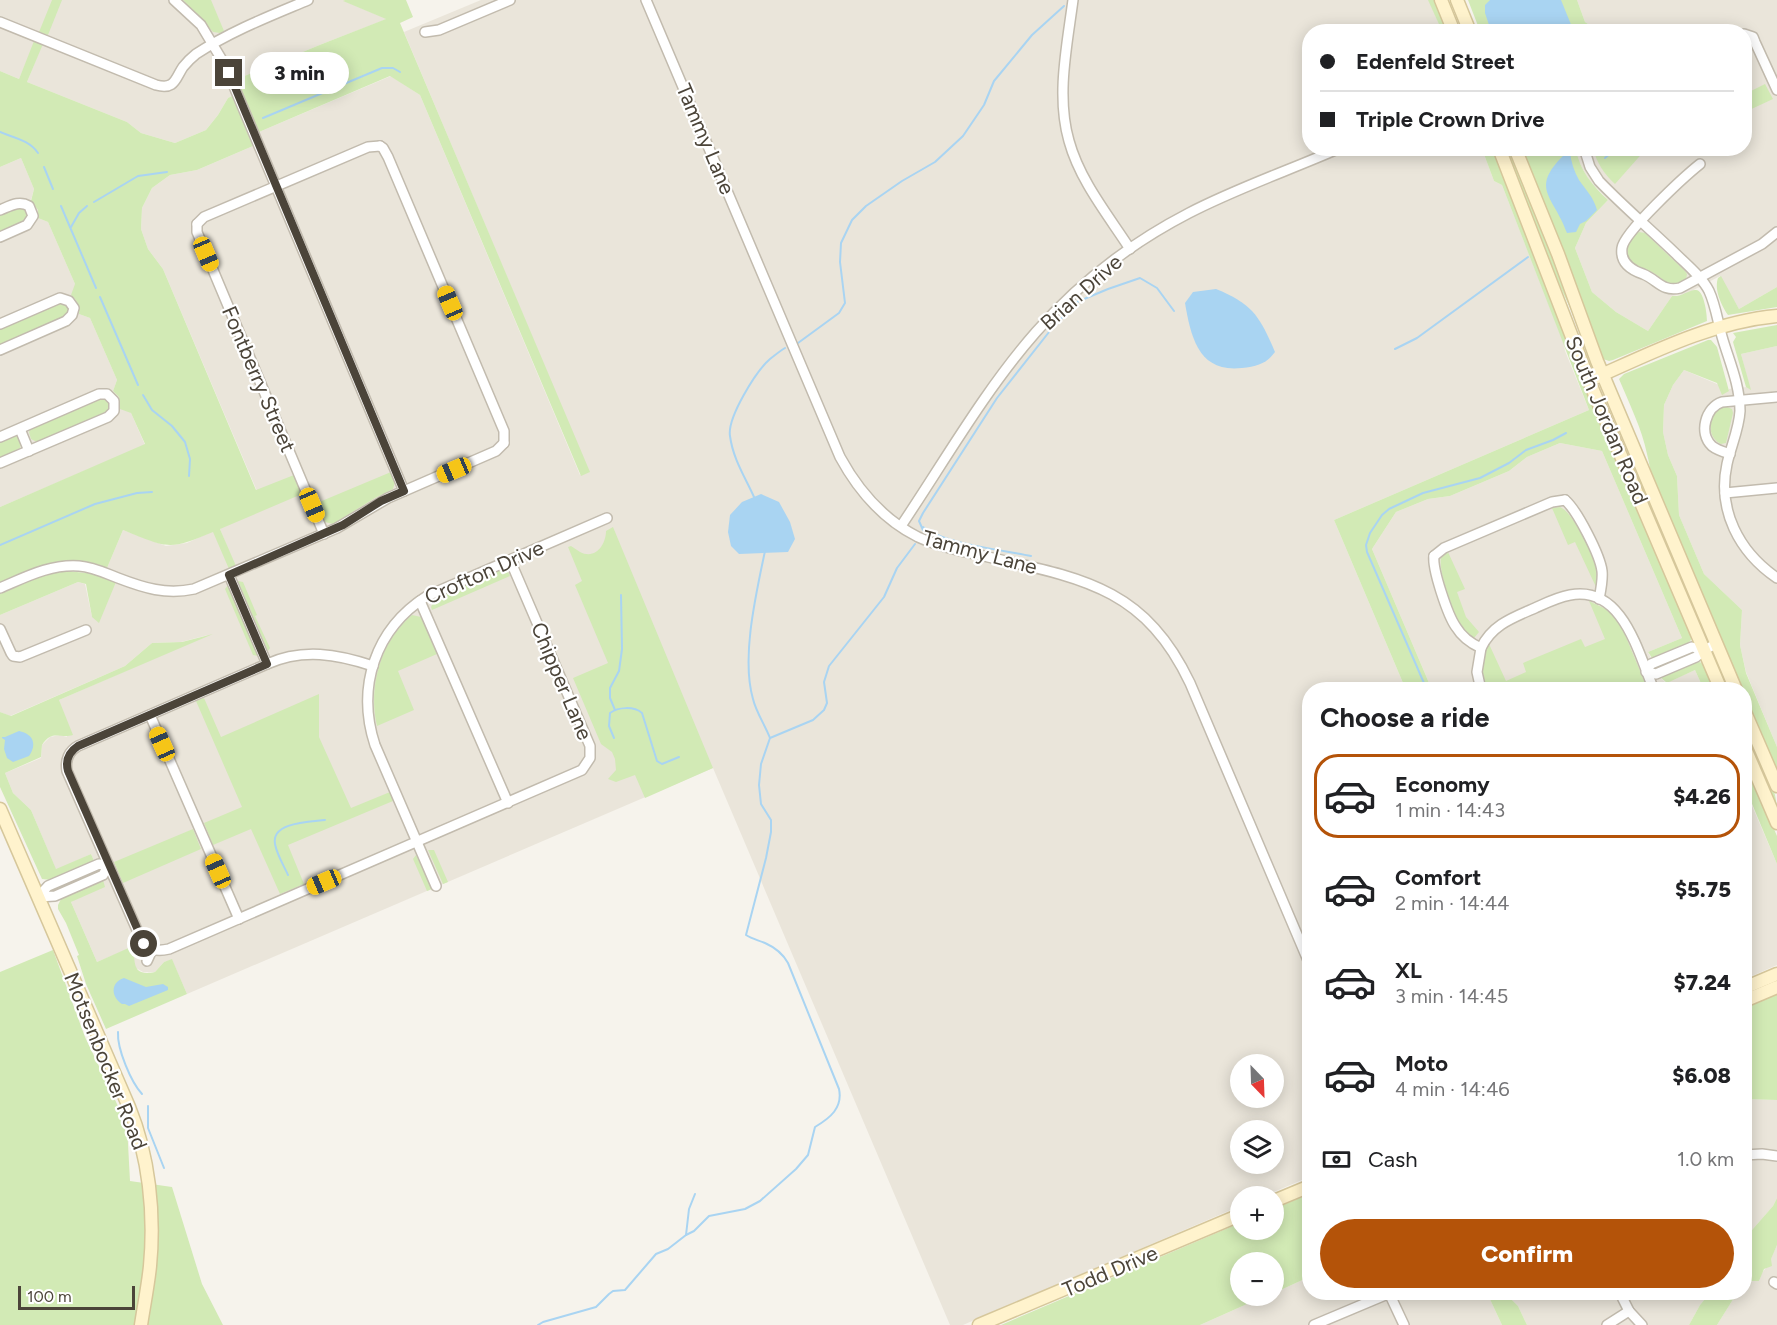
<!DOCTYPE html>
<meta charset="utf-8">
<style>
body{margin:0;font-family:Figtree,sans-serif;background:#f2f2f2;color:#202124;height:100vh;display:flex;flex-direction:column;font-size:22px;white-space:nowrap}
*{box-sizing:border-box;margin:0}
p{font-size:20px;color:#757577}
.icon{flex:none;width:33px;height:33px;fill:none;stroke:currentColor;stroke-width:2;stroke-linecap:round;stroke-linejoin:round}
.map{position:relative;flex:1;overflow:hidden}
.details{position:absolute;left:1302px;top:682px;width:450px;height:618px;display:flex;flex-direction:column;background:#fff;border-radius:24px;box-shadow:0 3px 15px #0003}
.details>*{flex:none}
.hud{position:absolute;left:1302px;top:24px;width:450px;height:132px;border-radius:24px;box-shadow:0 3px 15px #0003;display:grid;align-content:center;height:132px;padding:0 18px;background:#fff}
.needle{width:39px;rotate:157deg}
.buttons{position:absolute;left:1230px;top:1054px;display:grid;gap:12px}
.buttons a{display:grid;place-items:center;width:54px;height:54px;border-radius:50%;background:#fff;box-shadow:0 3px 15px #0003;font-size:30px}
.scale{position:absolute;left:18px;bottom:15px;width:117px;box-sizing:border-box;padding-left:6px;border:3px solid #4b4439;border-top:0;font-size:16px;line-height:21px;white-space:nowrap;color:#4b4439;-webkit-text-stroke:4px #fff;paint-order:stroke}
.end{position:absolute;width:27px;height:27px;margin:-14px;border:8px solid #4b4439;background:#fff;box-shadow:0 0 0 3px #fff}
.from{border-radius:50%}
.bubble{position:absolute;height:42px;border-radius:21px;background:#fff;box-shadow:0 3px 15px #0003;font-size:20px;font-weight:800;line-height:42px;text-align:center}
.car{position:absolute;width:18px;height:36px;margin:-18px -9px;border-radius:8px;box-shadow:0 0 4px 2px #0007;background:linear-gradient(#f5c518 24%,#345 0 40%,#f5c518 0 76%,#345 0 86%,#f5c518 0)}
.hud b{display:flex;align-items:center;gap:21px;height:57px;font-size:22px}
.hud b+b{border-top:2px solid #e0e0e0}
.hud i{width:15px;height:15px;background:#202124}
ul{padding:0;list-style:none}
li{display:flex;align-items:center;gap:18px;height:84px;margin:0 12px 9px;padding:0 6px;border:3px solid transparent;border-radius:24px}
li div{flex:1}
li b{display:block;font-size:22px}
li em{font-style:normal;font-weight:800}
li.active{border-color:#b45309}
li>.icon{width:54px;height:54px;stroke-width:1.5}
h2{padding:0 18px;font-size:27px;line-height:72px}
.pay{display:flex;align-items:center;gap:15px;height:66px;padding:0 18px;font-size:22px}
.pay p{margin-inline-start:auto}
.cta{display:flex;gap:12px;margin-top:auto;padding:12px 18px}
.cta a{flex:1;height:69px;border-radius:36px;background:#b45309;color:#fff;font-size:24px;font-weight:800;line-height:69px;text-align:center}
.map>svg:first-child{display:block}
</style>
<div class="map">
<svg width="1777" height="1325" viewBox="0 0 1777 1325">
<rect width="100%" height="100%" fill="#f6f3ec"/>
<g fill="#eae5da" fill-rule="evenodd">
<path d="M0,0H345L344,1L387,19L322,44L237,79L232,96L228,98L218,115L206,130L175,143L141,133L127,122L27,82L42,45L35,41L19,79L0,71Z"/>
<path d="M481,0H1429L1442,31L1310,32V148L1482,149L1494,181L1502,185L1564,344L1565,351L1589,410L1334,520L1406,690H1310L1309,1177L1262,1197H1240V1206L963,1325H950L713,768L187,994L172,960L164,962L155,972H143L136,968L134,964V950L133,947L97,962L71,902L102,883L91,854L56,870L31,810L13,793L5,773L41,758L42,745L50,737L60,735L67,737L59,700L208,635L181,642L152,643L125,666L10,716L0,712V615L78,582L85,584L92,617L116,583L107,568L123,530L166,546L187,543L213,531L230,568L235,566L220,529L257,491L163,269L148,249L141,229L142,208L152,188L170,175L197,170L253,146L259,132L391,76L420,95L580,475L589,472L404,32ZM1240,1065H1274V1098H1240ZM1240,1131H1274V1164H1240Z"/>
<path d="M1577,0H1777V287L1739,309L1720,276L1686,294L1672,296L1648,331L1616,312L1592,292L1575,248L1586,223L1608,200L1588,179L1579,162L1576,149L1744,148V32L1598,31L1585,22Z"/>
<path d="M21,158L34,189L31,200L38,210V218L48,222L75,284L74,297L79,306V314L90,318L117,380L113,391L119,397L121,406L131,413L145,445L0,507V167Z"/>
<path d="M1777,346V747L1746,672L1740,645L1742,610L1704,574L1679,515L1677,476L1668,455L1663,432L1664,405L1673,385L1684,370L1717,384L1729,391V389L1747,387L1750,389L1741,354Z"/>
<path d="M1560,443L1602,451L1682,638L1648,652L1660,677L1666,683L1695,670L1704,690H1432L1372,549L1396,512L1428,499L1450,496L1509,471L1527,457Z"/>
<path d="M1744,787L1777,864V965L1745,979Z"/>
<path d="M1745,1099L1777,1100V1198L1773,1206L1745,1238Z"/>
<path d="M1777,1245V1325H1717L1737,1293H1744L1746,1281H1759L1761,1274L1767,1267Z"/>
<path d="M1309,1277L1310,1293H1487L1502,1325H1200L1265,1296H1274V1293Z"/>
<path d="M1505,1293H1710L1700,1305L1689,1325H1527L1518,1306Z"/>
</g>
<g fill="#d2eab5">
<path d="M52,0H62L48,35L39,32Z"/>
<path d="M183,0H211L224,31L220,33L213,32Z"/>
<path d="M345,0H406L413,17L400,23L590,472L581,476L420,95L390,76L259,132L237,79L322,44L386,19L343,1Z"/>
<path d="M1428,0H1436L1449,31H1442Z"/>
<path d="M1468,0H1577L1585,22L1598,31H1480Z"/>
<path d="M34,41L43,44L27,82L127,122L141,133L175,143L206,130L218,115L228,98L232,96L253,146L197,170L170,175L152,188L142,208L141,229L148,249L163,269L256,490L294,475L302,494L220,529L236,566L229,569L213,532C168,551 168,548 123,530L107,568C67,551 37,566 0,583V507L145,444L131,413L120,409L119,397L113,391L117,380L90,318L79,314C80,306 77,300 71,295L75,284L48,222L38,218V210L31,201L34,189L21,158L0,167V71L19,79Z"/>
<path d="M1765,84L1773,99L1745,112V94Z"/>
<path d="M1482,149H1494L1691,634V640L1686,645L1652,658L1648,652L1682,638L1602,451L1560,443L1527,457L1509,471L1450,496L1428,499L1396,512L1372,549L1432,690H1406L1334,520L1589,410L1502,185L1494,181Z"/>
<path d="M1504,149H1510L1552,251L1574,311L1572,312L1543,250Z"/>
<path d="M1520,149H1576C1580,171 1592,185 1608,200L1586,223L1575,248L1592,292L1616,312L1648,331L1672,296C1682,297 1690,289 1696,290C1704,290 1707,314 1707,321L1613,360L1609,361L1603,359Z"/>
<path d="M1593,149V148L1646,149L1615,184C1604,174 1597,163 1593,149Z"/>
<path d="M14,208H23L27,213C26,225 10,228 0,233V214Z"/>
<path d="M1639,232L1645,233L1685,271L1687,274L1686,280C1669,291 1665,279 1652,272C1646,269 1638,269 1634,264C1622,254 1628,239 1639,232Z"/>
<path d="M1721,276L1739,309L1777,287V307L1728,315C1721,305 1714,289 1718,278Z"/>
<path d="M60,302L67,305L69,310L65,318L0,346V328Z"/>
<path d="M1777,325V346L1741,354L1751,390L1746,387L1733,342L1736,337L1733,333Z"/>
<path d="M1708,340H1711L1717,347L1729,391L1722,395L1717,383L1684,370L1673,385L1664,405L1663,432L1668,455L1677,476L1679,515L1704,574L1742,610L1740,645L1746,673L1777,747V773L1745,696L1744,690H1742L1652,477C1650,469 1649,462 1647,454C1642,429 1629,403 1619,379L1624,374Z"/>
<path d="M100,397L109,399L110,405L108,412L41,441L37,442L31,439L29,432L31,428Z"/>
<path d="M1725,406L1732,409L1733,413L1726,443L1721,444C1708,438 1708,421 1715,411Z"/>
<path d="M14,435L19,438L21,443L20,448L0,459V440Z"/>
<path d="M391,472L395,482L393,489L375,498L333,524L325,522L317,503Z"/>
<path d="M1637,475L1641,476L1697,608L1700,626L1636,478Z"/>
<path d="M1560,507C1573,512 1593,554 1596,568C1597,574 1597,580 1596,587L1575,542L1568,545L1552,508Z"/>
<path d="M613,527L713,768L645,798L635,775L616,782L608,779L616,770L615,759L612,752L601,744L573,678L608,663L575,585L582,581L568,547L571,546C574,548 577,550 580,552C596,560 606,544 606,531Z"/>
<path d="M1448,552L1465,589L1457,592L1466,617L1479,632L1474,638C1468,634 1464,630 1460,624C1453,612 1438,570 1441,558Z"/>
<path d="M500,570L508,572L510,576L432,610L431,607L435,599Z"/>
<path d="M67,571L96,574L116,582L99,623L92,617L86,584L78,582L0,615V594L44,575Z"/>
<path d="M238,581L243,582L257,615L255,616L270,648L268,651Z"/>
<path d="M228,585L229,587L258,656L253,655L225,589Z"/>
<path d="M1589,601L1608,610L1621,625L1648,690H1487C1481,673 1481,660 1489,644L1506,681L1526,672L1523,663L1581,639L1585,647L1605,639Z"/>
<path d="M412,615L421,617L437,654L398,671L414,710L377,726C368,687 380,642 412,615Z"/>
<path d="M213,634L59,700L73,735C60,739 52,729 42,745L41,757L5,773L13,793L31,810L56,869L91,854L94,861L51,880L42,879L0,787V712L11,716L125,666L152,643L182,642Z"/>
<path d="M1700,662L1705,666L1715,690H1704L1695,670L1667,683L1660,677L1693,663Z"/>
<path d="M319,694V737L351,808L390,792L393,801L288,845L304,884L280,894L251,829L213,845L204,823L242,807L196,701L204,698L221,737Z"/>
<path d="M1744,730C1757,754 1777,783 1777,811L1745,733Z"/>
<path d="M1744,759L1777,836V864L1745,787Z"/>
<path d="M193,829L201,849L123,883L114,862Z"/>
<path d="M428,850H434L448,882L443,884Z"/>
<path d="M416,855L432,889L427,891L413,859Z"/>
<path d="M103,880L105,887L71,902L97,962L133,946C136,960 130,977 155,972L164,962L172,959L187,994L106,1029L86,984L77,956L79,955L66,923L58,909V905L62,897Z"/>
<path d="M53,950L85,1037L127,1125L130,1181L172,1187L202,1284L223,1325H0V972Z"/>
<path d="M1775,992L1777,994V1100L1745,1099V1010L1750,1007L1751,1003Z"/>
<path d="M1309,1194V1277L1274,1293V1263H1240V1296H1265L1200,1325H1001L1240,1223V1230H1274V1209Z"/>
<path d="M1777,1198V1245L1771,1259L1772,1266L1764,1269L1759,1281H1746L1745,1282V1238L1773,1206Z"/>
<path d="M1487,1293H1505L1518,1306L1527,1325H1502Z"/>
<path d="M1710,1293H1737L1717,1325H1689L1700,1305Z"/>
</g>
<g fill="#a9d4f2">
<path d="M1490,0H1561L1572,27L1571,31H1491L1485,13V5Z"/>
<path d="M1567,152H1570C1571,162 1574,171 1579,180C1586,190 1594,198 1597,210L1586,221L1580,224L1576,232L1567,233C1553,194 1528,189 1567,152Z"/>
<path d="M1216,289C1253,304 1260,317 1275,352C1266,364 1257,366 1242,368C1199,373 1191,338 1185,303L1193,292Z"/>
<path d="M761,494L779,502L790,522L795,539L788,552L739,554L731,546L728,532L730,515L742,502Z"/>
<path d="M19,731C34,734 37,745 29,756L13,762L7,758L4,749L5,740L2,738V737H5Z"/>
<path d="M124,978L146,987L163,984L168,987V990L129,1006L125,1004H122C112,998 109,983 124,978Z"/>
</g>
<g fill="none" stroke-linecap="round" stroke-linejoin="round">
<g stroke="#a9d4f2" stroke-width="2">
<path d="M263,118L382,68H393L400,72"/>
<path d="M0,132C14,138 29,140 38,153"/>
<path d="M1605,158L1616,148"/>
<path d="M44,167L53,189"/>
<path d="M94,202L138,176L167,172"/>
<path d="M61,206L96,288"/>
<path d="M71,227L79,213L87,206"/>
<path d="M100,297L138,385"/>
<path d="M798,343L839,313L845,303L840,262L841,243L852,220L866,206L902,181L935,162L963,136L984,105L994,81L1032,35L1064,6"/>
<path d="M1395,349L1417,338L1528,257"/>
<path d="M143,395L152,410L172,426L185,442L190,459L189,476"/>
<path d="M754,497C745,477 733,459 730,436C727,418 756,371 770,359C775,355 780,351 785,348"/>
<path d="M923,527C945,544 1003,550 1031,556"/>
<path d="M923,530L919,521L923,513L997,398L1053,327L1077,302L1108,289L1140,278L1157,288L1174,311"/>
<path d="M0,545L95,504L137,493L152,492"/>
<path d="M765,551C756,594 741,658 753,699C756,712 765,725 770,738"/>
<path d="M1427,690L1367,552L1366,545L1370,533L1382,515L1389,509L1423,493L1480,478L1509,463L1526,450L1553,440L1566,433"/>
<path d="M615,710L610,698V688L619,671L622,649L621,595"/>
<path d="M614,738L609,726L610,713C618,707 634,706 642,713L657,761L662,764L679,757"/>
<path d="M288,875C284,866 277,855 275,844C271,822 310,822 325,820"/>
<path d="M118,1032C117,1049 131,1082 142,1094"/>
<path d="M148,1106V1128L164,1168"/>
<path d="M686,1235L689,1209L695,1194"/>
<path d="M538,1325L543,1322L596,1307L609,1294L613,1291L625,1290L656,1254L668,1249L686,1235L694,1231L709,1216L745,1209L760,1201L796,1169L808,1155L815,1127C830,1118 843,1108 839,1089L788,963C783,954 774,947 765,943C758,940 752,939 746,935L766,858L771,832V820L761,804L759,785L761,764L770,738L813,720L824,710L827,703L824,682L829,666L884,597L897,568L915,544"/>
</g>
<g stroke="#c2bbae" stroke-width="12">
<g id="street">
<path d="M174,0L201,25L225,65L404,491"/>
<path d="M646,0L840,457C858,490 884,520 918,537C940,547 965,552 988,557C1082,578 1145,588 1190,683L1310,965"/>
<path d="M1073,0C1067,46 1056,96 1069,141C1080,181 1108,215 1130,249"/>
<path d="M0,22L156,85C175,90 175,79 183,67C187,62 191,58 196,54C231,31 270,16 308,0"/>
<path d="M425,32L439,30L510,0"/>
<path d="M1744,34L1753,37L1755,42L1777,90"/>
<path d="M380,146L383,148L388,157L504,431V443"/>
<path d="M1584,148L1590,167L1599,181C1623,206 1650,229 1676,254C1687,265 1702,277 1709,291C1716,306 1718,324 1723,340C1730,363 1740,386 1740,411C1739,429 1731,446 1727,464C1717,510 1739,552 1777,578"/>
<path d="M1700,164C1685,176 1624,232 1622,248C1620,263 1631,270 1643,274C1658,280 1662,292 1680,288L1762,244L1777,232"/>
<path d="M0,210C10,206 19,200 29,206L33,216L27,225L0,237"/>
<path d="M197,224V232L324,534"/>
<path d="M197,224L204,217L368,147L380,146"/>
<path d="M0,324L60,298L69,301L74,308L72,315L66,321L0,350"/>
<path d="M20,429L29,451"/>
<path d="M0,437L99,394H107L114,401V411L108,417L0,463"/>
<path d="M1730,454C1724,452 1717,450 1712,446C1698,433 1706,407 1722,402L1777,397"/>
<path d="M1725,493L1777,488"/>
<path d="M1565,500C1577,510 1600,555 1602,571C1603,580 1601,589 1599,599"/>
<path d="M901,526C944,462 985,390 1036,332C1079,283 1131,243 1189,213C1237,188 1290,170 1340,148"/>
<path d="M1434,556C1432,569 1448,616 1456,627C1462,637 1470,643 1481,648L1477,672L1481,690"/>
<path d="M1434,556L1444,548L1552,502L1565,500"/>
<path d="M229,575L267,664"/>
<path d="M0,588C26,577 50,564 79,566C93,567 105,573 118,578C144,588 166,595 194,589L337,528L388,498L496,451L504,443"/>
<path d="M420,601L508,803"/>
<path d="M0,629L11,653L13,656L20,657L86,630"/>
<path d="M1481,648C1492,625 1512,618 1535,608C1546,603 1558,597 1570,595C1623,585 1638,653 1654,690"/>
<path d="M1704,650L1692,647L1651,664L1646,672L1656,674L1696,657L1704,650L1716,644"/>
<path d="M373,666C337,654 303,648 267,664L78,746C69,751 65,760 67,771L141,939C148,950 156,952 169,949L582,770L590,758V746L510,560"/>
<path d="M150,715L239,919"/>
<path d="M99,864L108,866L103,875L55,896L38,897L48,886Z"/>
<path d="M436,886L375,745C356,687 375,629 427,596L607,518"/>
<path d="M1744,922L1746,923"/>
<path d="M147,961L152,950"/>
<path d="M1744,1155L1762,1154L1777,1156"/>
<path d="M1774,1282L1777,1284"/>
<path d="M1389,1293L1404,1325"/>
<path d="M1620,1293L1629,1311L1642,1325"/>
<path d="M1314,1325L1390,1293"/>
<path d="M1607,1325L1629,1311"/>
</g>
</g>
<g stroke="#d6c79b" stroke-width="15">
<g id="secondary">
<path d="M1441,0L1454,32"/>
<path d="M1457,0L1470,32"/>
<path d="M1499,148L1589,381L1721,690"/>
<path d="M1515,148L1558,254L1597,361L1736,690"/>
<path d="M1597,377C1655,351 1713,322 1777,316"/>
<path d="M1744,710L1777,786"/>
<path d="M1744,746L1777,823"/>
<path d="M0,809L129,1107C149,1156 155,1213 150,1266C148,1286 144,1305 141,1325"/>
<path d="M1744,988L1777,974"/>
<path d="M1744,1001L1777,987"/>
<path d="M1274,1201L1310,1186"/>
<path d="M979,1325L1240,1215"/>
</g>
</g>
<use href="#street" stroke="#fff" stroke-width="9"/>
<use href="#secondary" stroke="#fff3cd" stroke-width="12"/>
</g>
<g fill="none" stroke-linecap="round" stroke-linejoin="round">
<path stroke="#4b4439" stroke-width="8" d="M144,944L68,771C65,760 69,752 78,746L267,664L229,575L343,525L381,501L404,491L229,73"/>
</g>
<g text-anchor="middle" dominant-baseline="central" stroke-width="4.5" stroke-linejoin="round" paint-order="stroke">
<g font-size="21" fill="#4b4439" stroke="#fff">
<text transform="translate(706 139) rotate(67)">Tammy Lane</text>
<text transform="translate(1081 292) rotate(-42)">Brian Drive</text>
<text transform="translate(259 379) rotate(67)">Fontberry Street</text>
<text transform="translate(1607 420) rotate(67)">South Jordan Road</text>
<text transform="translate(980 552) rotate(15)">Tammy Lane</text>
<text transform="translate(484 572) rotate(-24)">Crofton Drive</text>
<text transform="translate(562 681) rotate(67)">Chipper Lane</text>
<text transform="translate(106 1061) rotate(68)">Motsenbocker Road</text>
<text transform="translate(1110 1271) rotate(-23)">Todd Drive</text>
</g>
</g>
</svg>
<div class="buttons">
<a><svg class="needle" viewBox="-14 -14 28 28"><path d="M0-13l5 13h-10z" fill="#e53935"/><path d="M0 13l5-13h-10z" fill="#757577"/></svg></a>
<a><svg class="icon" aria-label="layers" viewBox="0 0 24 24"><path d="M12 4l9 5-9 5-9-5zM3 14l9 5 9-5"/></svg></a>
<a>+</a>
<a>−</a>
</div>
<div class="scale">100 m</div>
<i class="end from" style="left:144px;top:944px"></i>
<i class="end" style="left:229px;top:73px"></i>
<div class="bubble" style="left:250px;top:52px;width:99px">3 min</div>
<i class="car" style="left:206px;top:254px;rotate:157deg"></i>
<i class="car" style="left:450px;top:303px;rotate:337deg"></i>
<i class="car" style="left:454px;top:470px;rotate:247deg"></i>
<i class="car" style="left:312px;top:505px;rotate:157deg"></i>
<i class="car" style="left:162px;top:744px;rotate:336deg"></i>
<i class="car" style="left:218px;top:871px;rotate:336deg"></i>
<i class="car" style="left:324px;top:882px;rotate:247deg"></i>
<div class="hud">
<b><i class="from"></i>Edenfeld Street</b>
<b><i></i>Triple Crown Drive</b>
</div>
<section class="details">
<h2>Choose a ride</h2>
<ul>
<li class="active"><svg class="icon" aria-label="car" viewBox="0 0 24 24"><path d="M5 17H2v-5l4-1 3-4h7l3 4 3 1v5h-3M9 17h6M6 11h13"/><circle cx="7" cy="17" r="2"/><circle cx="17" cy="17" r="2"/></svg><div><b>Economy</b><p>1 min · 14:43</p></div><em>$4.26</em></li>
<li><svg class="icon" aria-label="car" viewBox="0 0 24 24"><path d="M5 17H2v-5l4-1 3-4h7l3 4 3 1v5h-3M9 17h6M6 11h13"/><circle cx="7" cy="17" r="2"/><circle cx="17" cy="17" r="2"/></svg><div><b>Comfort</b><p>2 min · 14:44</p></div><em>$5.75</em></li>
<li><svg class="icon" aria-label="car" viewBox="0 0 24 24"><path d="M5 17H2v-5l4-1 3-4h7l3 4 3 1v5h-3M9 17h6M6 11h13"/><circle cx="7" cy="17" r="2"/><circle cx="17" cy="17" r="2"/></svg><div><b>XL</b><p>3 min · 14:45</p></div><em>$7.24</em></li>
<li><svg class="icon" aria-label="car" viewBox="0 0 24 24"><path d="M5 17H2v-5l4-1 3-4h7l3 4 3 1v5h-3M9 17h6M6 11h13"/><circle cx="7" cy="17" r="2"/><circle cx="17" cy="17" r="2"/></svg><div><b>Moto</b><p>4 min · 14:46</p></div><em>$6.08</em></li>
</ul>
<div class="pay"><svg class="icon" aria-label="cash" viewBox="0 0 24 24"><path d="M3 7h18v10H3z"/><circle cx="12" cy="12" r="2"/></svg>Cash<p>1.0 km</p></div>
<div class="cta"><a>Confirm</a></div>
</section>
</div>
